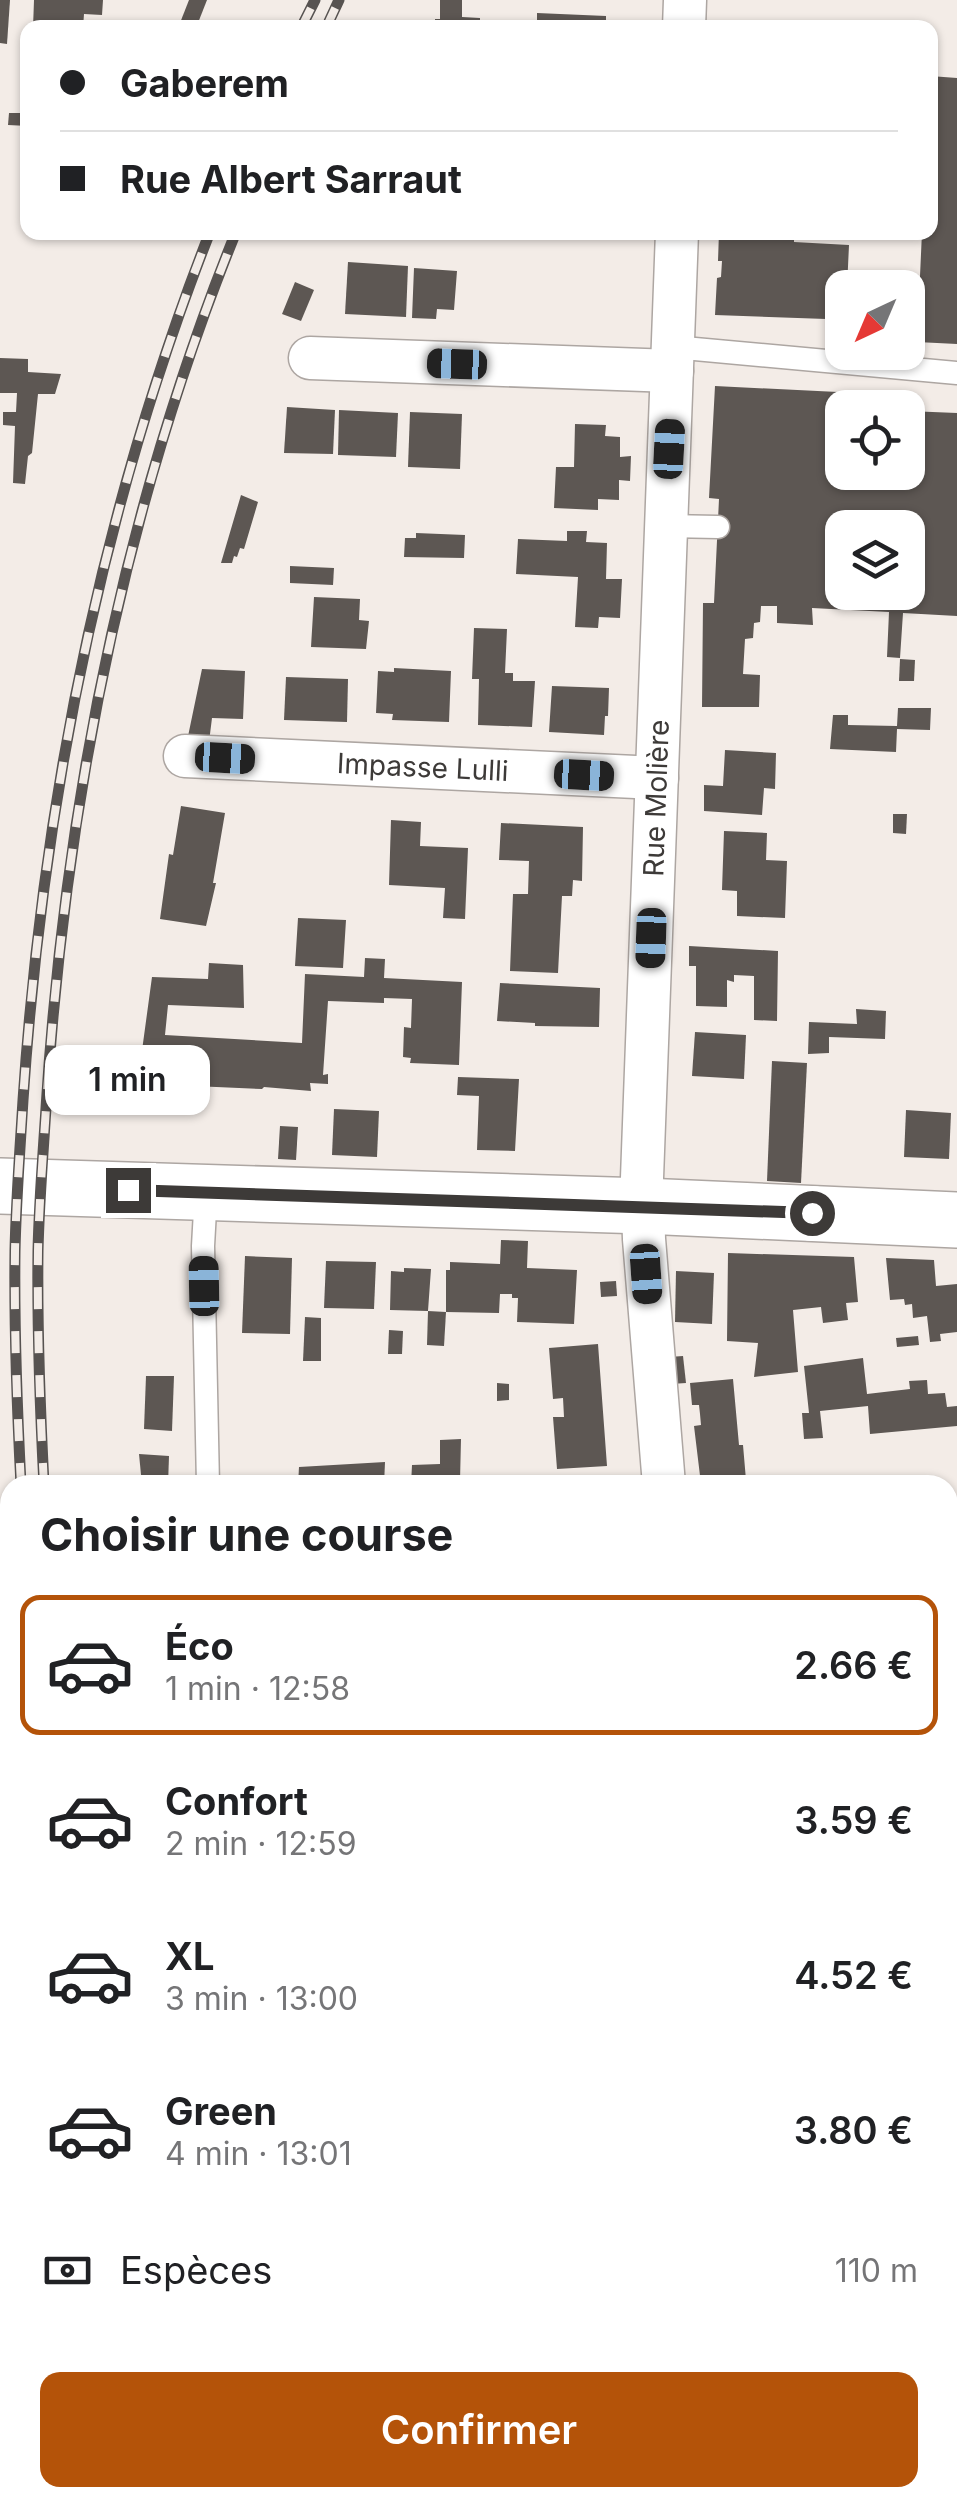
<!DOCTYPE html>
<html lang="fr">
<meta charset="utf-8">
<style>
body{margin:0;font-family:Inter,sans-serif;background:#f6f6f6;color:#202124;height:100vh;display:flex;flex-direction:column;font-size:38px;white-space:nowrap}
*{box-sizing:border-box;margin:0}
p{font-size:32px;color:#757577}
.icon{flex:none;width:55px;height:55px;fill:none;stroke:currentColor;stroke-width:2;stroke-linecap:round;stroke-linejoin:round}
.map{position:relative;flex:1;overflow:hidden}
.side{position:absolute;left:0px;top:1475px;width:958px;height:1032px;display:flex;flex-direction:column;background:#fff;border-radius:30px 30px 0 0;box-shadow:0 2px 8px #0004}
.side>*{flex:none}
.guide{position:absolute;left:20px;top:20px;width:918px;height:220px;border-radius:20px;box-shadow:0 2px 8px #0004;display:grid;align-content:center;height:220px;padding:0 40px;background:#fff}
.needle{width:65px;rotate:224deg}
.controls{position:absolute;left:825px;top:270px;display:grid;gap:20px}
.controls a{display:grid;place-items:center;width:100px;height:100px;border-radius:20px;background:#fff;box-shadow:0 2px 8px #0004;font-size:50px}
.end{position:absolute;width:45px;height:45px;margin:-22px;border:12px solid #3d3a38;background:#fff;box-shadow:0 0 0 5px #fff}
.from{border-radius:50%}
.bubble{position:absolute;height:70px;border-radius:20px;background:#fff;box-shadow:0 2px 8px #0004;font-size:32px;font-weight:600;line-height:70px;text-align:center}
.car{position:absolute;width:30px;height:60px;margin:-30px -15px;border-radius:12px;box-shadow:0 0 8px 2px #0007;background:linear-gradient(#222 24%,#8ab4d8 0 40%,#222 0 76%,#8ab4d8 0 86%,#222 0)}
.guide b{display:flex;align-items:center;gap:35px;height:95px;font-size:38px}
.guide b+b{border-top:2px solid #e0e0e0}
.guide i{width:25px;height:25px;background:#202124}
ul{padding:0;list-style:none}
li{display:flex;align-items:center;gap:30px;height:140px;margin:0 20px 15px;padding:0 20px;border:5px solid transparent;border-radius:20px}
li div{flex:1}
li b{display:block;font-size:38px}
li em{font-style:normal;font-weight:600}
li.active{border-color:#b45309}
li>.icon{width:90px;height:90px;stroke-width:1.5}
h2{padding:0 40px;font-size:45px;line-height:120px}
.pay{display:flex;align-items:center;gap:25px;height:110px;padding:0 40px;font-size:38px}
.pay p{margin-inline-start:auto}
.primary-button{display:flex;gap:20px;margin-top:auto;padding:20px 40px}
.primary-button a{flex:1;height:115px;border-radius:20px;background:#b45309;color:#fff;font-size:40px;font-weight:600;line-height:115px;text-align:center}
.map>svg:first-child{display:block}
</style>
<div class="map">
<svg width="957" height="2506" viewBox="0 0 957 2506">
<rect width="100%" height="100%" fill="#f3ece7"/>
<g fill="#5d5753" fill-rule="evenodd">
<path d="M0,0H10L7,44L0,43Z"/>
<path d="M34,0H103L102,15L84,14L83,28H33Z"/>
<path d="M189,0H207L196,28H178Z"/>
<path d="M440,0H462V17L480,18V28H435V19H440Z"/>
<path d="M537,13L606,16V28H537Z"/>
<path d="M732,22L787,24V28H726Z"/>
<path d="M930,76L957,78V344L917,342L922,232H930Z"/>
<path d="M9,113H28V126L8,125Z"/>
<path d="M719,232H794V242L849,245L847,288H842V308L826,307V319L715,315L717,278L721,277L722,261H718Z"/>
<path d="M348,262L408,266L406,317L345,314Z"/>
<path d="M414,268L457,271L454,310L437,309L436,319L412,318Z"/>
<path d="M295,282L314,290L301,321L282,314Z"/>
<path d="M0,358L28,359V372L61,374L55,394H38L32,453L28,456L25,484L13,483L15,426L3,425V412H16L17,393H0Z"/>
<path d="M715,386L858,393V408H842V472H908V411L957,413V616L903,613L900,658L887,657L889,612L812,608L813,625L777,623V606H761L760,622L754,623L753,638L745,639L743,674L760,675L759,707H702L703,603H714L719,499L709,498ZM842,528H908V592H842Z"/>
<path d="M287,407L335,410L333,454L284,453Z"/>
<path d="M339,410L398,413L396,457L338,455Z"/>
<path d="M410,412L462,414L460,469L408,467Z"/>
<path d="M575,424L606,425L605,436L620,437V457L631,456L630,481L619,480V500L598,499V510L554,508L556,467H574Z"/>
<path d="M241,495L258,502L244,549L240,548L237,557L234,556L232,563H221Z"/>
<path d="M567,531H587L586,542L607,543L606,579H622L620,618L599,617L598,628L575,627L578,577L516,574L518,539L567,541Z"/>
<path d="M416,533L465,535L464,558L404,557L405,538H416Z"/>
<path d="M290,566L334,568L333,585L290,583Z"/>
<path d="M314,597L360,599L359,620L369,621L366,649L311,647Z"/>
<path d="M474,628L507,629L505,673H513V681H535L532,727L478,725L479,679H472Z"/>
<path d="M900,659L915,660L914,681H899Z"/>
<path d="M394,668L451,671L449,722L392,720L393,714L376,713L378,671L394,672Z"/>
<path d="M202,669L245,671L243,719L212,718L209,742L187,741Z"/>
<path d="M286,677L348,679L347,722L284,720Z"/>
<path d="M552,686L609,688L608,716H605L604,735L549,732Z"/>
<path d="M898,708H931L930,730L897,729L896,752L830,749L833,715H848V725L897,726Z"/>
<path d="M725,750L776,753L775,789L764,788L762,815L704,811V785L723,786Z"/>
<path d="M181,806L225,813L213,883H216L206,926L160,919L169,854L173,855Z"/>
<path d="M893,814H907L906,834L893,833Z"/>
<path d="M391,820L421,822L420,846L468,848L465,919L443,918L445,888L389,885Z"/>
<path d="M501,823L583,827L582,881L573,880L572,896H562L558,973L510,971L513,894H528L529,861L499,860Z"/>
<path d="M724,831L767,833L766,860L787,861L785,918L737,916V891L722,890Z"/>
<path d="M298,918L346,920L343,968L295,966Z"/>
<path d="M689,946L778,951L777,1021L754,1020V976L734,975V982L727,980V1007L696,1006V966H689Z"/>
<path d="M365,958L385,959L384,978L462,982L459,1065L410,1063L411,1058L403,1057L404,1027L411,1028L412,999L384,998V1003L328,1001L323,1075L328,1074V1084L310,1083L311,1091L264,1087L262,1089L171,1085L138,1080L152,977L208,979L209,963L243,965L244,1008L168,1005L165,1035L302,1043L305,974L364,977Z"/>
<path d="M500,983L600,988L599,1027L535,1026V1023L497,1021Z"/>
<path d="M856,1009L886,1011L885,1039L829,1037V1053L808,1054L809,1022L857,1024Z"/>
<path d="M695,1032L746,1035L744,1079L692,1076Z"/>
<path d="M772,1061L807,1063L801,1183L767,1181Z"/>
<path d="M458,1077L519,1079L515,1151L477,1150L479,1096L457,1095Z"/>
<path d="M334,1109L379,1111L377,1157L332,1155Z"/>
<path d="M906,1110L951,1113L949,1159L904,1157Z"/>
<path d="M280,1126L298,1127L296,1160L278,1159Z"/>
<path d="M501,1240L528,1241L527,1268L577,1270L574,1324L517,1322L518,1298H512V1294H500L499,1313L446,1312V1270H450V1262L500,1264Z"/>
<path d="M728,1253L854,1257L858,1302L846,1303L848,1320L823,1323L821,1307L793,1310L798,1372L754,1377L758,1343L727,1341Z"/>
<path d="M245,1256L292,1258L290,1334L242,1333Z"/>
<path d="M886,1258L934,1260L936,1286L957,1284V1332L940,1334L941,1341L930,1342L927,1316L913,1318L912,1304L905,1305L904,1299L890,1300Z"/>
<path d="M326,1261L376,1262L374,1309L324,1308Z"/>
<path d="M404,1268L431,1269L428,1311L390,1310L391,1271L404,1272Z"/>
<path d="M676,1271L714,1273L712,1324L675,1322Z"/>
<path d="M616,1281L617,1296L601,1297L600,1282Z"/>
<path d="M428,1311L446,1312L444,1346L427,1345Z"/>
<path d="M305,1317L321,1318V1361H303Z"/>
<path d="M389,1330L403,1331L402,1354H388Z"/>
<path d="M918,1336L919,1345L897,1347L896,1338Z"/>
<path d="M598,1344L607,1466L557,1469L553,1417H564L563,1398L553,1399L549,1348Z"/>
<path d="M683,1356L686,1383L671,1384L669,1357Z"/>
<path d="M863,1358L867,1394L910,1389L909,1381L927,1380L928,1394L945,1393L947,1407L957,1406V1426L870,1434L868,1406L820,1411L823,1438L804,1439L802,1413H809L804,1366Z"/>
<path d="M146,1376H174L172,1431L144,1429Z"/>
<path d="M733,1379L739,1445H743L746,1480L701,1484L694,1426L701,1425L700,1414L699,1405H692L690,1383Z"/>
<path d="M497,1383L509,1384V1400L497,1401Z"/>
<path d="M461,1439L460,1481L411,1485L412,1465L440,1464V1440Z"/>
<path d="M139,1454L169,1456L168,1485H142Z"/>
<path d="M385,1462L384,1485H298L299,1467Z"/>
<path d="M957,1580V1655L948,1656V1581Z"/>
<path d="M957,1986V2005L948,2006V1987Z"/>
<path d="M957,2145V2163H948V2146Z"/>
<path d="M951,2317H957V2356L948,2357V2347H954Z"/>
<path d="M2,2432L10,2441V2467L0,2459Z"/>
<path d="M402,2498H460L465,2506H406Z"/>
<path d="M643,2498H695L696,2506H643Z"/>
</g>
<g fill="none" stroke-linecap="round" stroke-linejoin="round">
<g stroke="#ada6a2" stroke-width="25">
<g id="service">
<path d="M673,347L957,373"/>
<path d="M666,526L718,527"/>
<path d="M206,1193L203,1246L208,1485"/>
<path d="M501,2498L506,2506"/>
</g>
</g>
<g stroke="#ada6a2" stroke-width="45">
<g id="minor">
<path d="M684,28L685,0"/>
<path d="M310,358L672,371"/>
<path id="s1" d="M185,756L657,778"/>
<path id="s2" d="M664,1485L644,1239L642,1178L677,232"/>
<path d="M0,2265L10,2263"/>
<path d="M741,2498V2506"/>
</g>
</g>
<g stroke="#ada6a2" stroke-width="58">
<path id="secondary" d="M0,1186L644,1206L957,1220"/>
</g>
<path stroke="#a8a39f" stroke-width="6" stroke-dasharray="5 8" stroke-linecap="butt" d="M0,2069L10,2103"/>
<use href="#service" stroke="#fff" stroke-width="22"/>
<use href="#minor" stroke="#fff" stroke-width="42"/>
<use href="#secondary" stroke="#fff" stroke-width="55"/>
<g stroke="#575351" stroke-width="11">
<g id="rail">
<path d="M301,28L315,0"/>
<path d="M326,28L339,0"/>
<path d="M21,1485C17,1407 14,1329 15,1251C16,1201 20,1150 23,1100C43,804 101,509 210,232"/>
<path d="M44,1485C40,1407 37,1329 38,1251C39,1203 43,1155 46,1108C65,809 123,510 236,232"/>
<path d="M263,2498L266,2506"/>
<path d="M288,2498L292,2506"/>
</g>
</g>
<use href="#rail" stroke="#f3ece7" stroke-width="8" stroke-dasharray="22" stroke-linecap="butt"/>
</g>
<g fill="none" stroke-linecap="round" stroke-linejoin="round">
<path stroke="#3d3a38" stroke-width="12" d="M128,1190L812,1213"/>
</g>
<g text-anchor="middle" dominant-baseline="central" stroke-width="10" stroke-linejoin="round" paint-order="stroke">
<g font-size="28" fill="#3d3a38" stroke="#f3ece7">
<text stroke="none"><textPath href="#s1" startOffset="238">Impasse Lulli</textPath></text>
<text stroke="none"><textPath href="#s2" startOffset="688">Rue Molière</textPath></text>
</g>
</g>
</svg>
<div class="controls">
<a><svg class="needle" viewBox="-14 -14 28 28"><path d="M0-13l5 13h-10z" fill="#e53935"/><path d="M0 13l5-13h-10z" fill="#757577"/></svg></a>
<a><svg class="icon" aria-label="locate" viewBox="0 0 24 24"><circle cx="12" cy="12" r="6"/><path d="M12 2v4M12 18v4M2 12h4M18 12h4"/></svg></a>
<a><svg class="icon" aria-label="layers" viewBox="0 0 24 24"><path d="M12 4l9 5-9 5-9-5zM3 14l9 5 9-5"/></svg></a>
</div>
<i class="end from" style="left:812px;top:1213px"></i>
<i class="end" style="left:128px;top:1190px"></i>
<div class="bubble" style="left:45px;top:1045px;width:165px">1 min</div>
<i class="car" style="left:457px;top:364px;rotate:272deg"></i>
<i class="car" style="left:669px;top:449px;rotate:3deg"></i>
<i class="car" style="left:225px;top:758px;rotate:93deg"></i>
<i class="car" style="left:584px;top:775px;rotate:93deg"></i>
<i class="car" style="left:651px;top:938px;rotate:182deg"></i>
<i class="car" style="left:646px;top:1274px;rotate:176deg"></i>
<i class="car" style="left:204px;top:1286px;rotate:359deg"></i>
<div class="guide">
<b><i class="from"></i>Gaberem</b>
<b><i></i>Rue Albert Sarraut</b>
</div>
<section class="side">
<h2>Choisir une course</h2>
<ul>
<li class="active"><svg class="icon" aria-label="car" viewBox="0 0 24 24"><path d="M5 17H2v-5l4-1 3-4h7l3 4 3 1v5h-3M9 17h6M6 11h13"/><circle cx="7" cy="17" r="2"/><circle cx="17" cy="17" r="2"/></svg><div><b>Éco</b><p>1 min · 12:58</p></div><em>2.66 €</em></li>
<li><svg class="icon" aria-label="car" viewBox="0 0 24 24"><path d="M5 17H2v-5l4-1 3-4h7l3 4 3 1v5h-3M9 17h6M6 11h13"/><circle cx="7" cy="17" r="2"/><circle cx="17" cy="17" r="2"/></svg><div><b>Confort</b><p>2 min · 12:59</p></div><em>3.59 €</em></li>
<li><svg class="icon" aria-label="car" viewBox="0 0 24 24"><path d="M5 17H2v-5l4-1 3-4h7l3 4 3 1v5h-3M9 17h6M6 11h13"/><circle cx="7" cy="17" r="2"/><circle cx="17" cy="17" r="2"/></svg><div><b>XL</b><p>3 min · 13:00</p></div><em>4.52 €</em></li>
<li><svg class="icon" aria-label="car" viewBox="0 0 24 24"><path d="M5 17H2v-5l4-1 3-4h7l3 4 3 1v5h-3M9 17h6M6 11h13"/><circle cx="7" cy="17" r="2"/><circle cx="17" cy="17" r="2"/></svg><div><b>Green</b><p>4 min · 13:01</p></div><em>3.80 €</em></li>
</ul>
<div class="pay"><svg class="icon" aria-label="cash" viewBox="0 0 24 24"><path d="M3 7h18v10H3z"/><circle cx="12" cy="12" r="2"/></svg>Espèces<p>110 m</p></div>
<div class="primary-button"><a>Confirmer</a></div>
</section>
</div>
